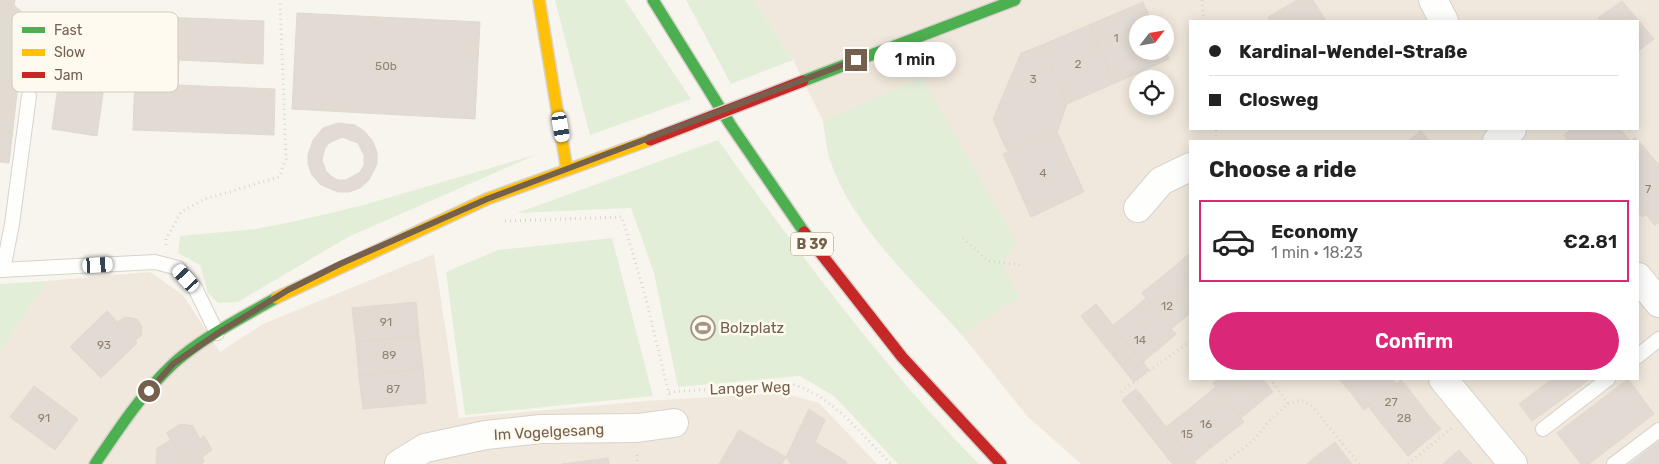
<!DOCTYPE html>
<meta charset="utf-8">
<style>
body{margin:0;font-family:Rubik,sans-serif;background:#f6f6f6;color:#222;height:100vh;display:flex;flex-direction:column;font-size:19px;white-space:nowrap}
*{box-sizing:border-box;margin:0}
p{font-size:16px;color:#767676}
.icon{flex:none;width:28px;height:28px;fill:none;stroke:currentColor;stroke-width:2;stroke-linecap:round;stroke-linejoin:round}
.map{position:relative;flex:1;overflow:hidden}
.sheet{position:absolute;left:1189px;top:140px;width:450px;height:240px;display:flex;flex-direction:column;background:#fff;border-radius:0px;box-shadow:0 2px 12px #0003}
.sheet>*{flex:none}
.top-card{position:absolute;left:1189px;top:20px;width:450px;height:110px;border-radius:0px;box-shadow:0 2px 12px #0003;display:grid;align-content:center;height:110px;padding:0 20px;background:#fff}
.needle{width:32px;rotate:59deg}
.buttons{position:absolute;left:1129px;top:15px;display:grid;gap:10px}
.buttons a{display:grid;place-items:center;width:45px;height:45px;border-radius:50%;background:#fff;box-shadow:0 2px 12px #0003;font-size:25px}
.end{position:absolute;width:22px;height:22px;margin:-11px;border:6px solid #75604e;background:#fff;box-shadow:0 0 0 2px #fff}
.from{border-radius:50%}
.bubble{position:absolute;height:35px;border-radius:18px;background:#fff;box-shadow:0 2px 12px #0003;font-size:16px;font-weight:600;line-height:35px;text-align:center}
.car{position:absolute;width:15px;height:30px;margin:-15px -8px;border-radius:6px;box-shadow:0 0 4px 1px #0007;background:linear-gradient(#fff 24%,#345 0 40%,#fff 0 76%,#345 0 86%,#fff 0)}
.top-card b{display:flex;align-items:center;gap:18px;height:48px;font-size:19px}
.top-card b+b{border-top:1px solid #e0e0e0}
.top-card i{width:12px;height:12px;background:#222}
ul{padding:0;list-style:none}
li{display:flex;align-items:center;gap:15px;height:82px;margin:0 10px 8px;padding:0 10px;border:2px solid transparent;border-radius:0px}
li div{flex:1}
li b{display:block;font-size:19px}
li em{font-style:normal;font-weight:600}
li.active{border-color:#db2777}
li>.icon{width:45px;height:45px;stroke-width:1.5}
h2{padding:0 20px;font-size:22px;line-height:60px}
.button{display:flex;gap:10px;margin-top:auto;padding:10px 20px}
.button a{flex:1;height:58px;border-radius:30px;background:#db2777;color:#fff;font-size:20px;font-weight:600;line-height:58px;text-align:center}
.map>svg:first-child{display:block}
</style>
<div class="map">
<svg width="1659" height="464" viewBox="0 0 1659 464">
<rect width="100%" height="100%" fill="#f8f5ee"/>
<g fill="#f0e8dc" fill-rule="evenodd">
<path d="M754,0H1659V464H1081L1027,416L962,335L876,239L847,198L829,159L823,121L793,60ZM1190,21H1638V129H1190ZM1138,24H1165V51H1138ZM1138,79H1165V106H1138ZM1190,141H1638V379H1190Z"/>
<path d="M434,254L459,418L646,401L783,393L819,403L877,464H0V351L47,281L150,272L183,295L220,352L263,324Z"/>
</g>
<g fill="#e3eed9">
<path d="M555,0H625L691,99L590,135Z"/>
<path d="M686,0H754L793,60L731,84Z"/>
<path d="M922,78L1017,243L1007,255L1003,270L1020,296L962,335C916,283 851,226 830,159C826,147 825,133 823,121Z"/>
<path d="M718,140C799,253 881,365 979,464H898L834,396L800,376L678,387L654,273L631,208L517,213Z"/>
<path d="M538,154L348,237L238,302L218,303L208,293L200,265L178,253L180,236L256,229L305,219L360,206Z"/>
<path d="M612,238L653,396L465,415L446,272L498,250Z"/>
<path d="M47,281L0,351V284Z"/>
</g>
<g fill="#e2dbd3" stroke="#e0d9d0" fill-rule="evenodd">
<path d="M0,0H15L14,5L26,16L9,163L0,162Z"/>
<path d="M1297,0H1313L1326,21H1270L1268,17Z"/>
<path d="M1622,1L1654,39L1638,51V21H1602L1598,18Z"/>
<path d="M1143,2L1153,24H1138V51H1165L1169,59L1115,83L1089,25Z"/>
<path d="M297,13L480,22L475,119L292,109Z"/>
<path d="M137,16L264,21L263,64L179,60L178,85L275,89L274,135L133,130Z"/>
<path d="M1089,25L1115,83L1067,104L1042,45Z"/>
<path d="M1042,45L1067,104L1057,132L1007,151L993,119L1021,53Z"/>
<path d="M63,52L108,58L97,136L52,129Z"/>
<path d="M338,123L355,125L364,131L372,140L377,152V164L369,180L360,188L349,192H338L321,185L312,175L308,164V155L313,140L323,128ZM342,137L358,143L364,155V165L360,172L346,180H338L331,176L326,171L322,160L325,148L329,143Z"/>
<path d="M1572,129H1620L1630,141H1568L1564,135Z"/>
<path d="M1421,131L1429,141H1408Z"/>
<path d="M1057,132L1084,192L1031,217L1003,154Z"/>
<path d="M1635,137L1659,165V222L1655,226L1646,214L1642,217L1638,212V141H1631Z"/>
<path d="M1190,253V284L1175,266Z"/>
<path d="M1175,266L1190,284V313L1188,315L1159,279Z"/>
<path d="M1159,279L1188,315L1171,329L1142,293Z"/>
<path d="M1146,298L1176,334L1161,347L1131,311Z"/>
<path d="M416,302L419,336L356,342L352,308Z"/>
<path d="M1096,304L1102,311L1087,324L1081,316Z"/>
<path d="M107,311L117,322L126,317L137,319L142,327L141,336L135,340L137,343L101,378L70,347Z"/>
<path d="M1102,311L1108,319L1093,331L1087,324Z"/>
<path d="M1131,311L1161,347L1143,362L1113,325Z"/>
<path d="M1108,319L1115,328L1100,340L1093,331Z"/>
<path d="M1115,328L1122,336L1107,349L1100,340Z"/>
<path d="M419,336L423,369L359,376L356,342Z"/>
<path d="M1122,336L1128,344L1113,356L1107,349Z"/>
<path d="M1128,344L1136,353L1121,366L1113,356Z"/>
<path d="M1136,353L1143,362L1128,375L1121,366Z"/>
<path d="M1143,362L1149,370L1134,382L1128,375Z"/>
<path d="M423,369L426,403L363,409L359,376Z"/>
<path d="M1218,379H1238L1258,404L1241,418L1213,383Z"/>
<path d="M1238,379H1263L1273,392L1258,404Z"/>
<path d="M1339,379H1369L1351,393Z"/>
<path d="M1369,379H1393L1397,384L1364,410L1351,393Z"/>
<path d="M1552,379H1590L1532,421L1519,404Z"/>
<path d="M1628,379L1654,414L1589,464H1581L1557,433Z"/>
<path d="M1401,380L1415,397L1381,423L1368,406Z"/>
<path d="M34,386L78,419L55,450L10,417Z"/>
<path d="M1216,387L1244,422L1227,435L1200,400Z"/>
<path d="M1136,389L1143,397L1128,408L1122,400Z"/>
<path d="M1143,397L1150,406L1135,417L1128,408Z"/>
<path d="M1415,397L1427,413L1394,439L1381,423Z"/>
<path d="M1200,400L1227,435L1212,447L1184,413Z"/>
<path d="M1150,406L1156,414L1142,425L1135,417Z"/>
<path d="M809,409L825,420L815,442L847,462L846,464H791L786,457Z"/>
<path d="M1184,413L1212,447L1194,462L1166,427Z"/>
<path d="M1427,413L1441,429L1408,456L1394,439Z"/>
<path d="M1156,414L1162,422L1148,433L1142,425Z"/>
<path d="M1162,422L1169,430L1155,442L1148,433Z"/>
<path d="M181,424L193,426L200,439L204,436L212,450L202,457L204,462L201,464H188L166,433Z"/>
<path d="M739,430L786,457L782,464H719Z"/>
<path d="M1169,430L1175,438L1161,449L1155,442Z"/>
<path d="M1175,438L1183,447L1168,459L1161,449Z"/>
<path d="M171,440L188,464H156L157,448Z"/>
<path d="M1659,441V464H1630Z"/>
<path d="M1335,442L1352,464H1327L1319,454Z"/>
<path d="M1183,447L1190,456L1179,464H1173L1168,459Z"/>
<path d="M1459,450L1472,464H1443Z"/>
<path d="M1319,454L1327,464H1307Z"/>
<path d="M1190,456L1196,464H1179Z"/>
<path d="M608,458L609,464H562Z"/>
</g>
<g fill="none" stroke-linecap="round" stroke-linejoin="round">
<g stroke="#d7d2cc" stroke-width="16">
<g id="lane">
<path d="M0,270L155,262L178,268L195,288L217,333"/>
<path d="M3,270L12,224L29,96"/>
<path d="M1638,356L1659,339"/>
<path d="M1543,429L1608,379"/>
<path d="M1614,464L1659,430"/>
</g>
</g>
<g stroke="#d7d2cc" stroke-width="30">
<g id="street">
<path d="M1433,0L1444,21"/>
<path d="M1497,141L1512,129"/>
<path d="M1138,208L1161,181L1190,167"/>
<path d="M1638,277L1659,303"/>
<path d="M1443,379L1513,464"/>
<path d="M399,464L425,448L486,435L541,429L637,428L674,423"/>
</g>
</g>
<g stroke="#d8d2cc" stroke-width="14">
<g id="fast">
<path d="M653,0L730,124L804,232"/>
<path d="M803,81L1015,0"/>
<path d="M95,464C118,430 142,393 173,364C200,339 243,317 276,298"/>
</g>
</g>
<g stroke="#d8d2cc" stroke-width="14">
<g id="slow">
<path d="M539,0L567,170"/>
<path d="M276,298L487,199L650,140"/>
</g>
</g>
<g stroke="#d8d2cc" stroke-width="14">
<path id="jam" d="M804,232L902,357L1001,464"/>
</g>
<g stroke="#dad5cf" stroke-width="3" stroke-dasharray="1 4" stroke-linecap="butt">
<path d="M1202,0L1204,21"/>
<path d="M1216,141V129"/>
<path d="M505,221L622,217L643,288L670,397"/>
<path d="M963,238L988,261L1022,265"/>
<path d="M166,245V239L181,212L205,199L279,177L286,159L280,0"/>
<path d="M669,392L792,384C834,397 861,434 891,464"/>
<path d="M1121,392L1190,341"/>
<path d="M1288,404L1301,400L1312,406L1359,464"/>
<path d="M637,455V464"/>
<path d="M1222,464L1254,440L1268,422L1288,404L1271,379"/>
<path d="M1408,464L1452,428"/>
</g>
<use href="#lane" stroke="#fefefc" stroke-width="14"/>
<use href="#street" stroke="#fefefc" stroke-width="28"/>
<use href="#fast" stroke="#4caf50" stroke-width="11"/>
<use href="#slow" stroke="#ffc107" stroke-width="11"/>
<use href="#jam" stroke="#c62828" stroke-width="11"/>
<g stroke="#d8d2cc" stroke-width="14" stroke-linecap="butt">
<path id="jam-bridge" d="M650,140L803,81"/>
</g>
<use href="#jam-bridge" stroke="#c62828" stroke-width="11"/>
</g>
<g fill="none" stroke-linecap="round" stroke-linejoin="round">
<path stroke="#75604e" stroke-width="6" d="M149,391L173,364L218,333L288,290L340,264L487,199L856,60"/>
</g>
<defs>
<g id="stadium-ring" transform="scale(1.25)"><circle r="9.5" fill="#fefaf0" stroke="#a39486" stroke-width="1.5"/><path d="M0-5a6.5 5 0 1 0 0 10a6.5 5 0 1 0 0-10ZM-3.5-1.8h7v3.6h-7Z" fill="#a39486"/></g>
</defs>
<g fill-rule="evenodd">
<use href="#stadium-ring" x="703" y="328"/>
</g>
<g text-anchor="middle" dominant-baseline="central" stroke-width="5" stroke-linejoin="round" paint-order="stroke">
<g font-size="12" fill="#928272">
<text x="1116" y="38">1</text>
<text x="1078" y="64">2</text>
<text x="386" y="66">50b</text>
<text x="1033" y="79">3</text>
<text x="1043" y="173">4</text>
<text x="1648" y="189">7</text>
<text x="1167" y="306">12</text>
<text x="386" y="322">91</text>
<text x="1140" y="340">14</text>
<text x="104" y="345">93</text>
<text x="389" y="355">89</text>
<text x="393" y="389">87</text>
<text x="1391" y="402">27</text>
<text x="44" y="418">91</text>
<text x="1404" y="418">28</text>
<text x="1206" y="424">16</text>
<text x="1187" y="434">15</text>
</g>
<rect fill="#fefaf0" stroke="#9e8e7f" stroke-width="1" x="791" y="232.5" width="42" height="23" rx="4"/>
<g font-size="14" font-weight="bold" fill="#75604e">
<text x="812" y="244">B 39</text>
</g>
<g font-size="15" fill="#75604e" stroke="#fefaf0" text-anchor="start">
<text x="720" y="328">Bolzplatz</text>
</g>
<g font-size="15" fill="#75604e" stroke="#fefaf0">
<text transform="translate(750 388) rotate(-2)">Langer Weg</text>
<text transform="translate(549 432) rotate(-3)">Im Vogelgesang</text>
</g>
</g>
<rect x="12" y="12" width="166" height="80" rx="8" fill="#fefaf0" stroke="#d5ccbf" stroke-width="1"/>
<rect x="22" y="27" width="23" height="6" fill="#4caf50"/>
<rect x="22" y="49" width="23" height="7" fill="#ffc107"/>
<rect x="22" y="72" width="23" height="6" fill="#c62828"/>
<g font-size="14" fill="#75604e">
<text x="54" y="35">Fast</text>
<text x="54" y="57">Slow</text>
<text x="54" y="80">Jam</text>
</g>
</svg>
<div class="buttons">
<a><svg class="needle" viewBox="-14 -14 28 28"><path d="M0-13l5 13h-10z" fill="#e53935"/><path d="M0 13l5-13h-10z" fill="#767676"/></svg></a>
<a><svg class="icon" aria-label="locate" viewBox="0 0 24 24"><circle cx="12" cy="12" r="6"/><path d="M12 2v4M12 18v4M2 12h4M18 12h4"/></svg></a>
</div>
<i class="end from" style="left:149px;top:391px"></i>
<i class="end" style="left:856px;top:60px"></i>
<div class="bubble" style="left:874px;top:42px;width:82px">1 min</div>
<i class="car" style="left:561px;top:127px;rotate:170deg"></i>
<i class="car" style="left:98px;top:265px;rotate:87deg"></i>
<i class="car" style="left:186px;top:278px;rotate:318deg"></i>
<div class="top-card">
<b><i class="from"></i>Kardinal-Wendel-Straße</b>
<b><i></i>Closweg</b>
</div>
<section class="sheet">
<h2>Choose a ride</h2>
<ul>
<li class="active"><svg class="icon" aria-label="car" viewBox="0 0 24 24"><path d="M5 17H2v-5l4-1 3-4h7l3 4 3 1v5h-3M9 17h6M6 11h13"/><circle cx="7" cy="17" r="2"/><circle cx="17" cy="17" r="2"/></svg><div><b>Economy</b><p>1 min · 18:23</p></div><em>€2.81</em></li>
</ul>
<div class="button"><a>Confirm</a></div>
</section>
</div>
